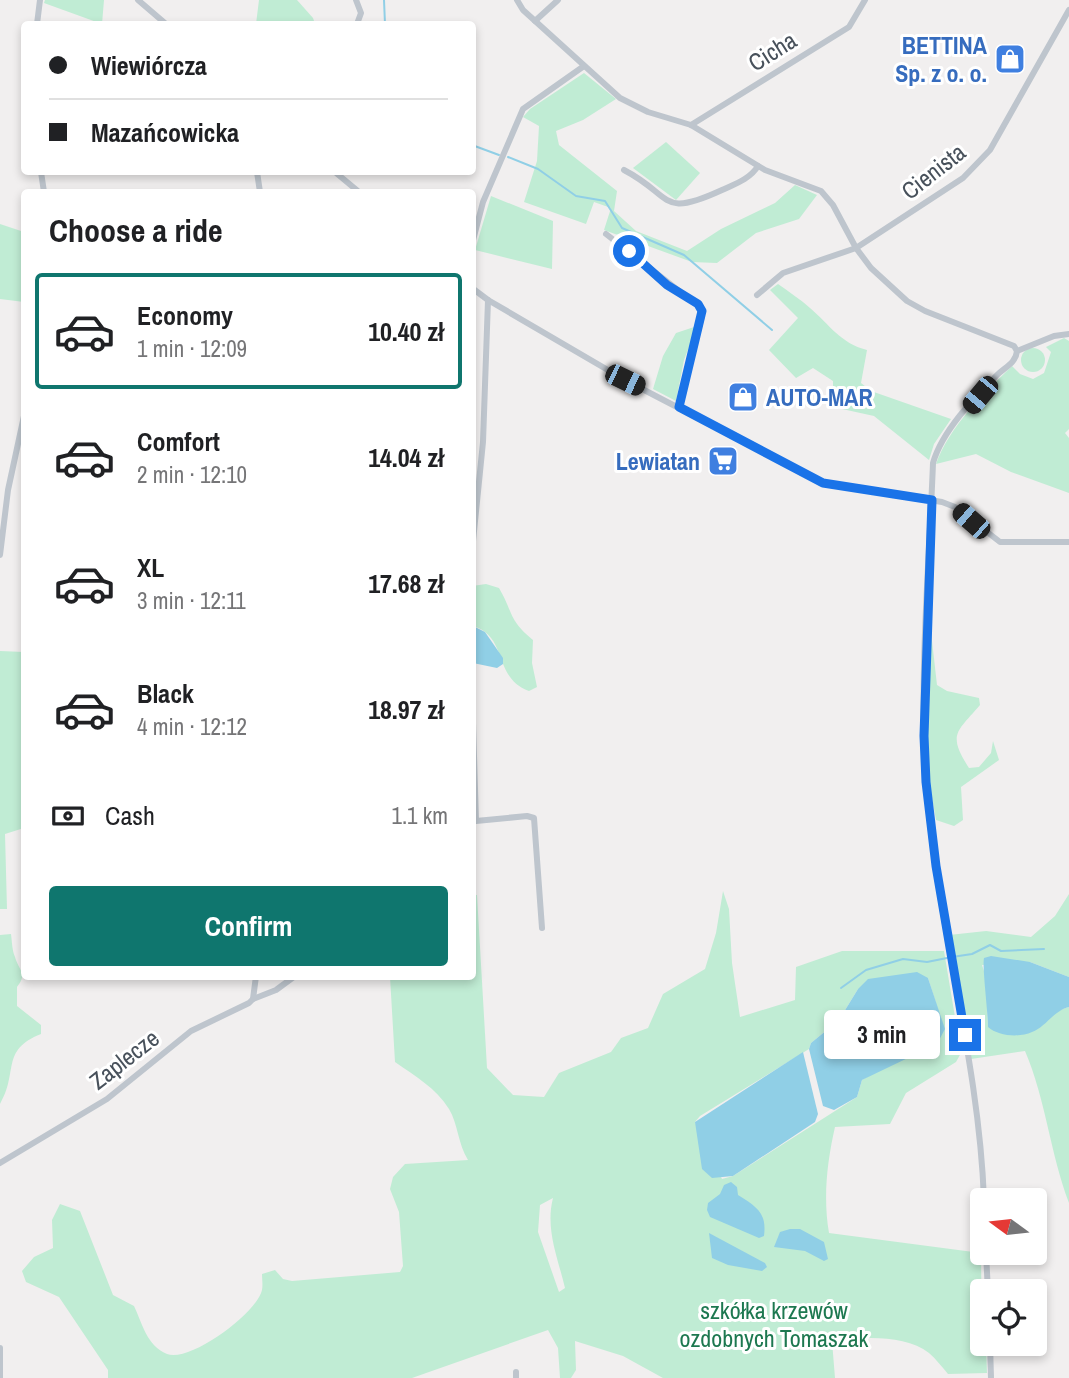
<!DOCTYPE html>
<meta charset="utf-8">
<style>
body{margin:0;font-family:"Archivo Narrow",sans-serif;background:#f2f2f2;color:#202124;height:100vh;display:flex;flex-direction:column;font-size:26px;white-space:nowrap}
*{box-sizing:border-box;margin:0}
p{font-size:23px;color:#757577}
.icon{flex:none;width:38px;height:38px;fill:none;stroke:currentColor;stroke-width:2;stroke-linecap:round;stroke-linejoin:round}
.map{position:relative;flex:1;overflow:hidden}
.panel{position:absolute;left:21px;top:189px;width:455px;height:791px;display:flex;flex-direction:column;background:#fff;border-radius:7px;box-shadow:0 4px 10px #0003}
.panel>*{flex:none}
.guide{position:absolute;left:21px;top:21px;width:455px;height:154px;border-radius:7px;box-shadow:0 4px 10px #0003;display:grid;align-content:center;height:154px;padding:0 28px;background:#fff}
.needle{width:46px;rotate:285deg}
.fabs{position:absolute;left:970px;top:1188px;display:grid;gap:14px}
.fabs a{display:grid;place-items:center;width:77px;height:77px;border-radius:7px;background:#fff;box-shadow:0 4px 10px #0003;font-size:35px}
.end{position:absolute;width:32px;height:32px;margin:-16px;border:9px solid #1a73e8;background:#fff;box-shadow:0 0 0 4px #fff}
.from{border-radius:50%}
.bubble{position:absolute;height:49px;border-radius:7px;background:#fff;box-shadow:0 4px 10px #0003;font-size:23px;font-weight:700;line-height:49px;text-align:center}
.car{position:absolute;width:21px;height:42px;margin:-21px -10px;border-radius:9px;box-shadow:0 0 5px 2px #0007;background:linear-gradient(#222 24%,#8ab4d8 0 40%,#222 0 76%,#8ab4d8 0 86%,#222 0)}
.guide b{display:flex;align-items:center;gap:24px;height:66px;font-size:26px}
.guide b+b{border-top:2px solid #e0e0e0}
.guide i{width:18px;height:18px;background:#202124}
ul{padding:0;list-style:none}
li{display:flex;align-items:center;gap:21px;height:116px;margin:0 14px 10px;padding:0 14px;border:4px solid transparent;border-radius:7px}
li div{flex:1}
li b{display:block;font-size:26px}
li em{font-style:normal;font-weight:700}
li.selected{border-color:#0f766e}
li>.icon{width:63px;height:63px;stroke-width:1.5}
h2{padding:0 28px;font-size:32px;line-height:84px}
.pay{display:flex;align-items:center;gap:18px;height:77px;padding:0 28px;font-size:26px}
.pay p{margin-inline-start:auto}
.cta{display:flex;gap:14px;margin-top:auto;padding:14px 28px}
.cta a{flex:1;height:80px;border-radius:7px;background:#0f766e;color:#fff;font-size:28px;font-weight:700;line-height:80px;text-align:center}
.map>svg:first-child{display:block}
</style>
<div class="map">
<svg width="1069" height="1378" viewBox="0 0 1069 1378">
<rect width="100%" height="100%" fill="#f1efef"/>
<g fill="#c0ecd4" fill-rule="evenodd">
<path d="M45,0H104L102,24L44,3Z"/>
<path d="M259,0H297L313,18L315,24H256Z"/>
<path d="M584,73L616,99L583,120L556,131L559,145L617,191L614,211L636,231L687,251L721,229L775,203L795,185L817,195L799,219L756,233L717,263L692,262L604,230L611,208L594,202L586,224L524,202L537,161L539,126L523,117L530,109Z"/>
<path d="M666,142L700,173L676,200L633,168Z"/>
<path d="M491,196L553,221L552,269L475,250Z"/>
<path d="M0,224L24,232V302L0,299Z"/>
<path d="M778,284C789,292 800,299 810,308C830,325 840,343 867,350L861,383L871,391L951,419L934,444L929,460L874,416L833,407V381L813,368L796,378L769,350L798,318L770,290Z"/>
<path d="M697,326L684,360L676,401L653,389L663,356L676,333Z"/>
<path d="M1064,338L1069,341V429L1065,433L1069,438V493L1011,472L976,454L936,464C949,427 984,393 1012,366L1020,374L1033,379L1044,373L1051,352L1046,347Z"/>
<circle cx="1033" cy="360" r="12"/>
<path d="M486,584L499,588C514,614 508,619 533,640L532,663L537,687L529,691C492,677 509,637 473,626L472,586Z"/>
<path d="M931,632L937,685L947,691L979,698L980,705C957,732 947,734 969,768L979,767L991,753L993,741L999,760L961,787L963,820L954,826L936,820L929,781L927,735Z"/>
<path d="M0,651L24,652V828L5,834L7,909H0Z"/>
<path d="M723,891L729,909L732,963L740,1017L795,1000L796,967L842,951H944L961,1053L956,1062L906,1093L890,1124L835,1127C827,1162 823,1198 829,1233L981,1253L982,1344H986L987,1373L948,1374C942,1367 936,1359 929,1353C905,1334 861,1337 832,1341L835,1378H663L623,1356L575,1341L576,1370L571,1378H560L558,1348L548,1330L412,1378H108V1370L59,1297L26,1282L22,1271L34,1257L53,1248L52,1220L60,1204L80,1211L113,1295L134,1306C142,1323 147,1346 167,1354C190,1363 257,1313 262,1290C263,1285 262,1278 262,1274L275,1270L283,1279L292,1281L400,1272L403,1266L399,1212L390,1189L393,1177L405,1164L468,1160C458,1144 458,1124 449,1109C436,1088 415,1076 395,1062L390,977L472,976L473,895H477L487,1068L513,1095L544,1097L559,1073L611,1052L621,1038L648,1028L663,994L705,969L716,933ZM928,978L936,1003L881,1069L862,1080L857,1097L733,1176L722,1179L695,1122L700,1116L809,1049L811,1043L839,1020L858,989ZM553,1198C545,1229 558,1258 565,1288L559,1292L538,1232L540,1205Z"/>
<path d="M1069,894V977L1030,962L982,965L986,977L988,1026C1037,1049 1032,1018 1069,1007V1203C1050,1153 1046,1100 1025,1051L971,1059L949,935L986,931L1031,937L1055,916Z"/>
<path d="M11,934C12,941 12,950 15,957C19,971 28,973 17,987V1006L41,1025V1034C0,1050 19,1072 0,1104V935Z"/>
</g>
<g fill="#90cfe6">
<path d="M473,626L485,632L503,658V664L497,668L473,663Z"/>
<path d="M991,956L1030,962L1069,977V1007C1053,1011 1046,1027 1032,1032C1019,1038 998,1036 988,1027C988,1012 982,967 984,958Z"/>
<path d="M917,972L928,978L945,1029L937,1044L862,1080L857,1097L834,1110L823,1106L809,1049L811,1043L839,1020L858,989L868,979Z"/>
<path d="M803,1052L818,1114L815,1122L733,1176L712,1178L702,1169L695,1122Z"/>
<path d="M731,1182L737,1187L738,1195C757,1207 767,1213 764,1236L759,1238L710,1217L707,1210L708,1203L720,1194L724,1185Z"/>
<path d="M790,1229H800L824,1242L828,1259L824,1261L805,1251L774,1247L780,1232Z"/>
<path d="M709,1233L765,1263L767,1267L762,1271L728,1265L712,1258Z"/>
</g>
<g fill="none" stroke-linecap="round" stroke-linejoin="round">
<g stroke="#90cfe6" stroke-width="2">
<path d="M384,0L385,24"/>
<path d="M472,145L499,155"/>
<path d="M508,157L538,169L576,196L605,201L622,228L684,255L772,330"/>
<path d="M952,957L972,954L990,945L1001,951L1044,949"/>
<path d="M841,988L866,970L903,959L927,962L947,958"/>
</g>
<g stroke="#bec5cd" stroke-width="6">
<path d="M138,0L166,24"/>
<path d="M356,0L361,13L357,24"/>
<path d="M517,0L523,10L620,98L648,112L691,125L765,170L821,191L833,205L856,248L871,268L907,301L925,311L1014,346L1017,351"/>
<path d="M535,21L558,0"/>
<path d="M37,24L40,0"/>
<path d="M691,125L849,27L865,0"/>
<path d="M624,170C674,196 659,219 722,190C735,184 750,179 758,166"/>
<path d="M41,172L44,192"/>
<path d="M257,172L260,192"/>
<path d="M335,172L359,192"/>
<path d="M606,234L701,308L702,316L679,407"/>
<path d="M472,244L483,202L523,109L584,66"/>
<path d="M472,288L488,300L625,380L823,483L942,502L955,507L1000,542H1069"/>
<path d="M757,295L783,273L856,248L963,178L990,150L1069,10"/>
<path d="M1017,351L1054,336L1069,334"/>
<path d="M472,551L483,442L488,300"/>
<path d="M0,555L8,490L24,416"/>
<path d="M472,691L476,821L527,816L534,818L542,928"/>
<path d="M253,999L276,990L295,976"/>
<path d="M0,1163L107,1099L191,1031L249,1003L253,999L256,976"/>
<path d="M984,1200C979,1059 936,922 926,781C919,676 929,568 933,463C942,431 974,398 997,375C1005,367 1016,363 1017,351"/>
<path d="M986,1253L988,1292"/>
<path d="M990,1344L991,1378"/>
<path d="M0,1348V1378"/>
<path d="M516,1372V1378"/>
</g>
</g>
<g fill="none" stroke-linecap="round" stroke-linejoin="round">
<path stroke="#1a73e8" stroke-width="9" d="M629,251L667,285L698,304L702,311L679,407L823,483L932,500L924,736L926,782L936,866L965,1035"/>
</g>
<defs>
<g id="shop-square" transform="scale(1.575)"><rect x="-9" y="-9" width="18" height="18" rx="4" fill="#3f7fe0" stroke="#fff"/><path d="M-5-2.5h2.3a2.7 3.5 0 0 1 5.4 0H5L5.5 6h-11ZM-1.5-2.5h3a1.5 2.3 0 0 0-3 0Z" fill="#fff"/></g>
<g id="supermarket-square" transform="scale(1.575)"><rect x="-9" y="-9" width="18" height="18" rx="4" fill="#3f7fe0" stroke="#fff"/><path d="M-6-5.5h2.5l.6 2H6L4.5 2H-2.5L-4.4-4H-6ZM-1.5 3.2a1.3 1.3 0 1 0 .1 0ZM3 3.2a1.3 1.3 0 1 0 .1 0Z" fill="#fff"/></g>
</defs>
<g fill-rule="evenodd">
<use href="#shop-square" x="1010" y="59"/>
<use href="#shop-square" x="743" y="397"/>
<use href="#supermarket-square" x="723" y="461"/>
</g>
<g text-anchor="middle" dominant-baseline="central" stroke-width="6" stroke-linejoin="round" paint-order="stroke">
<g font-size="24" font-weight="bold" fill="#366cbe" stroke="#fff" text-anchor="end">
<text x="987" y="45">BETTINA<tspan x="987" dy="28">Sp. z o. o.</tspan></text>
<text x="766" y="397" text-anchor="start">AUTO-MAR</text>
<text x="700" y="461">Lewiatan</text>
</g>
<g font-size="24" fill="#48515b" stroke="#fff">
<text transform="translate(772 51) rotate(-32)">Cicha</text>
<text transform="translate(933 171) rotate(-38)">Cienista</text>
<text transform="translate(124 1059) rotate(-38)">Zaplecze</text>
</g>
<g font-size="24" fill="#1d7850" stroke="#fff">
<text x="774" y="1310">szkółka krzewów<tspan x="774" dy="28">ozdobnych Tomaszak</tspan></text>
</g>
</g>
</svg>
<div class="fabs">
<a><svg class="needle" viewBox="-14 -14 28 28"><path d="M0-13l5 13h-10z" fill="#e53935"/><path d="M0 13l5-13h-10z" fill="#757577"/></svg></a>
<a><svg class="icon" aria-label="locate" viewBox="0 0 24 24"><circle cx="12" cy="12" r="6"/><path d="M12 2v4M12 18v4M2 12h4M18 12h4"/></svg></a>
</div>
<i class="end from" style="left:629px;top:251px"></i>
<i class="end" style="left:965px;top:1035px"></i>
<div class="bubble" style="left:824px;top:1010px;width:116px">3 min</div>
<i class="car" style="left:625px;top:380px;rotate:116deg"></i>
<i class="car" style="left:980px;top:395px;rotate:220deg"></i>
<i class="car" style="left:971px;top:521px;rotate:311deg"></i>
<div class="guide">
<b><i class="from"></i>Wiewiórcza</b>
<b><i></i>Mazańcowicka</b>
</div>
<section class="panel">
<h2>Choose a ride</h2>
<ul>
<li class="selected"><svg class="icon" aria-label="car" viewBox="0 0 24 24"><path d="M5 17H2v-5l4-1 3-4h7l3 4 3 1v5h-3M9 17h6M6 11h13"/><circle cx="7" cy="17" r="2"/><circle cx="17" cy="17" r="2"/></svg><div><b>Economy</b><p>1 min · 12:09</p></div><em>10.40 zł</em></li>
<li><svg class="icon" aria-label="car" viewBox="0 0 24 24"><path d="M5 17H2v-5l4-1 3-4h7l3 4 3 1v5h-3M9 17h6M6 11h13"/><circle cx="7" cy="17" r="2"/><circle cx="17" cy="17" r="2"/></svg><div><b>Comfort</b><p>2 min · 12:10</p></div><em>14.04 zł</em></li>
<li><svg class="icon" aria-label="car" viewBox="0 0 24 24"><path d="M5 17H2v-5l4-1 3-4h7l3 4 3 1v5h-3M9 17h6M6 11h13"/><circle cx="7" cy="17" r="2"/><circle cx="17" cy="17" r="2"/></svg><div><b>XL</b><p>3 min · 12:11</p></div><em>17.68 zł</em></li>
<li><svg class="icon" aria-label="car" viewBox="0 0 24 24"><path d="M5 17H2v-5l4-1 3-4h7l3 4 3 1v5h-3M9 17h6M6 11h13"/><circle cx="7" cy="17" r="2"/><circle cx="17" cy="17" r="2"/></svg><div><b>Black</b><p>4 min · 12:12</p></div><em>18.97 zł</em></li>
</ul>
<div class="pay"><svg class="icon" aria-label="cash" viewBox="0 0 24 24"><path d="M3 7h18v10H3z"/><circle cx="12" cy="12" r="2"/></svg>Cash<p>1.1 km</p></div>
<div class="cta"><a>Confirm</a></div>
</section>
</div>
